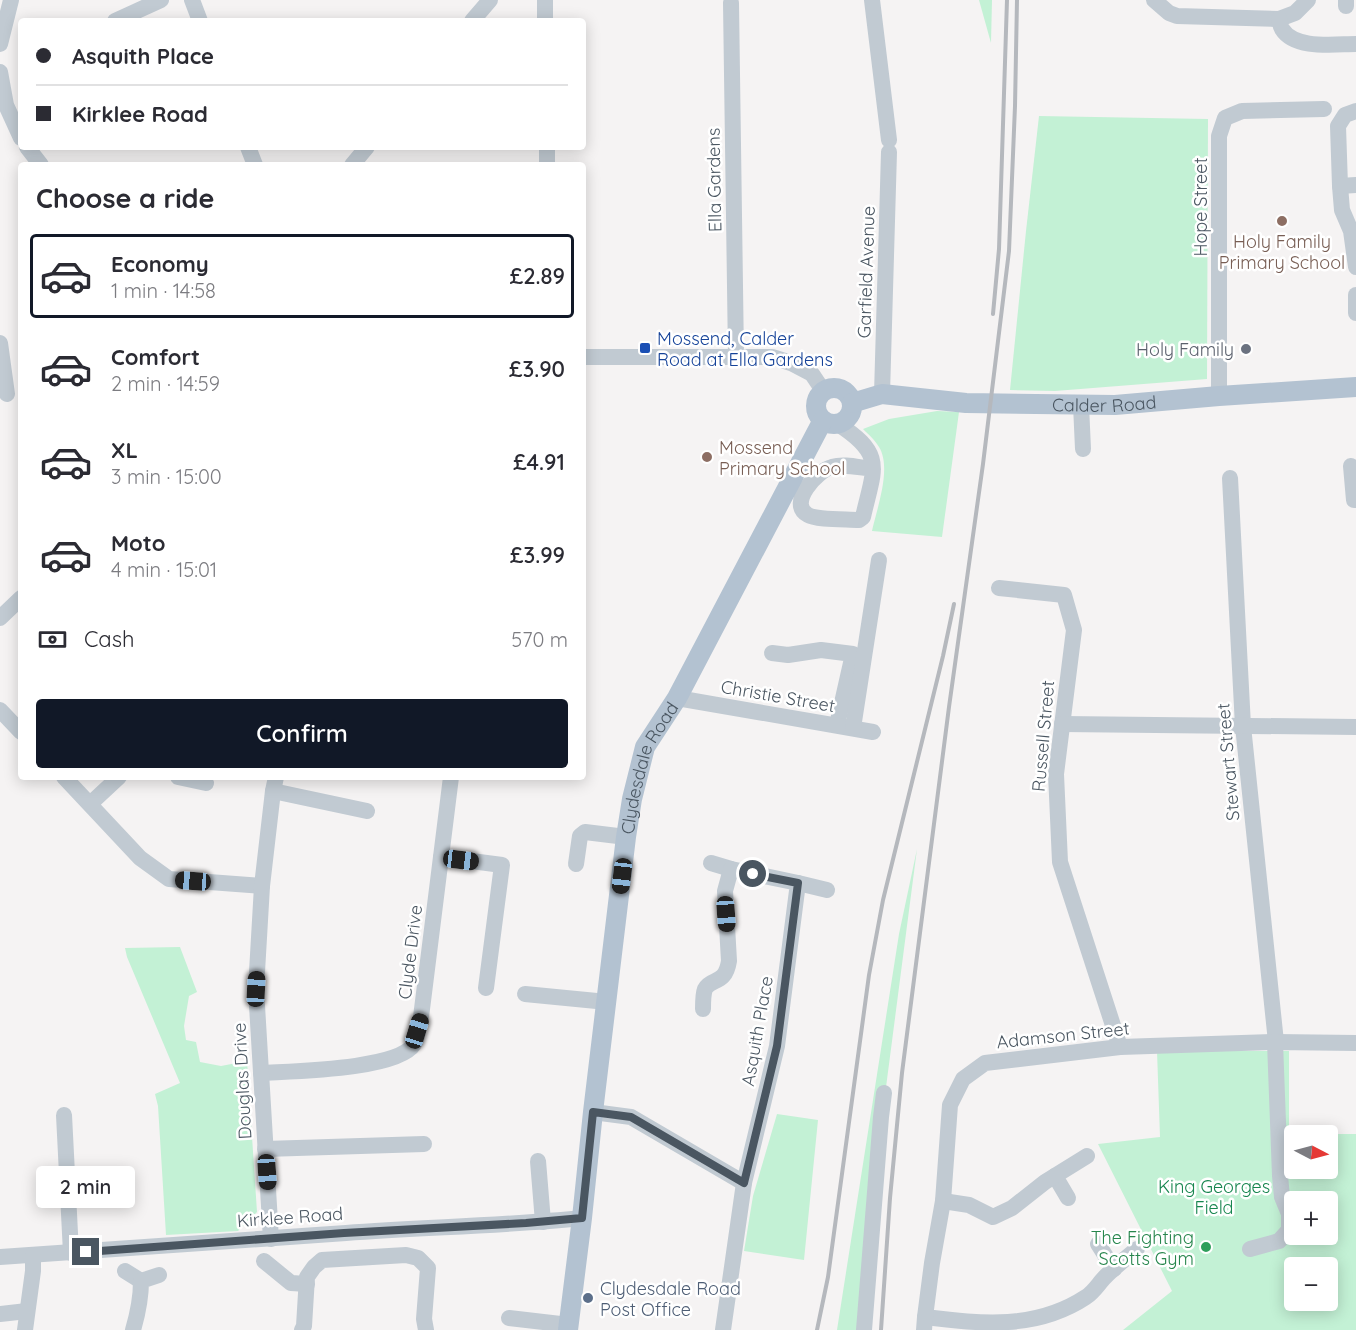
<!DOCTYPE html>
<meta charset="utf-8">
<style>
body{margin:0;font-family:Quicksand,sans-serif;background:#f7f7f7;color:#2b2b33;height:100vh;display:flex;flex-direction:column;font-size:22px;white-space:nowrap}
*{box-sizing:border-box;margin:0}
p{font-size:20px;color:#7c7c81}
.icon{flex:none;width:33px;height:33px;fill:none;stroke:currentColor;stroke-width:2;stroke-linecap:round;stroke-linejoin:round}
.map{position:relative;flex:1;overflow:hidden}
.drawer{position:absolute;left:18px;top:162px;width:568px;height:618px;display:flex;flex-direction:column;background:#fff;border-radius:6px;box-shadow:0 3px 15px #0003}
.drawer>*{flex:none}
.hud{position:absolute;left:18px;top:18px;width:568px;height:132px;border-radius:6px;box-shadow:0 3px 15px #0003;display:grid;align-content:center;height:132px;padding:0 18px;background:#fff}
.needle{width:39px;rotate:96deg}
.fabs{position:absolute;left:1284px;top:1125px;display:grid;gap:12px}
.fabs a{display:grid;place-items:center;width:54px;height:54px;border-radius:6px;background:#fff;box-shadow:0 3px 15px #0003;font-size:30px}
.end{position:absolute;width:27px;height:27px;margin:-14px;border:8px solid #4a5661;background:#fff;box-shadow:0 0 0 3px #fff}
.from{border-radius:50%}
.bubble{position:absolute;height:42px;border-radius:6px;background:#fff;box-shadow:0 3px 15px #0003;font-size:20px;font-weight:600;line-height:42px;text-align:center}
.car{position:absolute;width:18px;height:36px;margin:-18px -9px;border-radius:8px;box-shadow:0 0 4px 2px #0007;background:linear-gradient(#222 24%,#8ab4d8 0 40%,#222 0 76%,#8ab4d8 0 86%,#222 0)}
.hud b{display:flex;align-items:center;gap:21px;height:57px;font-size:22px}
.hud b+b{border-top:2px solid #e1e1e2}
.hud i{width:15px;height:15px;background:#2b2b33}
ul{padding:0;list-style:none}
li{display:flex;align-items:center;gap:18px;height:84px;margin:0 12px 9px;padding:0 6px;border:3px solid transparent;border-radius:6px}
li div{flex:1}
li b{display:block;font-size:22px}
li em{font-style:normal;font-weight:600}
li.current{border-color:#111827}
li>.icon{width:54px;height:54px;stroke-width:1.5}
h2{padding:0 18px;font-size:27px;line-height:72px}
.pay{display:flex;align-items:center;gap:15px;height:66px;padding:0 18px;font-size:22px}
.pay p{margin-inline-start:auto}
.button{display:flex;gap:12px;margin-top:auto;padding:12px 18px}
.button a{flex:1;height:69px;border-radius:6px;background:#111827;color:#fff;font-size:24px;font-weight:600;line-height:69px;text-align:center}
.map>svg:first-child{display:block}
</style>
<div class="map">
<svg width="1356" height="1330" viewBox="0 0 1356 1330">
<rect width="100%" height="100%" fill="#f5f3f3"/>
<g fill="#c3f1d5" fill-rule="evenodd">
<path d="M979,0H992L991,43Z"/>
<path d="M1039,116L1208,119L1207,379L1055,391L1010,390L1026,231Z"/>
<path d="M937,411L959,412L942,537L872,531C877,508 892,468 879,447C875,440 868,434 863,429L889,419Z"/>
<path d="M917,849L882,1118L866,1330H837L899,934Z"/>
<path d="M180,947L197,992L189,996L184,1026L186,1040L196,1042L200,1062L221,1066L247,1061L257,1212L238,1231L166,1235L158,1106L155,1094L180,1083L127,957L125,948Z"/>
<path d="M1157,1051H1289V1134H1356V1330H1123L1172,1291L1098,1144L1160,1137ZM1294,1136H1328V1168H1294ZM1294,1202H1328V1234H1294ZM1294,1268H1328V1300H1294Z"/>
<path d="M777,1114L818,1120L804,1260L744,1251L753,1196Z"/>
</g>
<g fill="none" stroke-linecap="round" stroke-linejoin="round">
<g stroke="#c1cad2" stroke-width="16">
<path d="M192,0L200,21"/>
<path d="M545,0V21"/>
<path d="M872,0L889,140"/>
<path d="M1154,0L1169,13L1177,16L1279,19L1295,13L1308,0"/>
<path d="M1346,0V6"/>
<path d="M731,3L736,357"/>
<path d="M1279,19C1280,22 1280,26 1282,29C1295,50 1335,44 1356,44"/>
<path d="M115,21L161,0"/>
<path d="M472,21L490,0"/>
<path d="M0,44L11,0"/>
<path d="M0,72L6,105L21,138"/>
<path d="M1356,111L1345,115L1338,126L1340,186L1342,210L1351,231L1356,267"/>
<path d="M27,147L41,165"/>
<path d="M248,147L255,165"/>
<path d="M547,147V165"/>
<path d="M352,165L367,147"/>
<path d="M1340,186L1356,185"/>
<path d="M1356,313V295"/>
<path d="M0,343L7,394"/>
<path d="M584,357H772L791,363L812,374L824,392"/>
<path d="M882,394L889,152"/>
<path d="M1219,396V136L1225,118L1242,111L1324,109"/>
<path d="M1081,405L1083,449"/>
<path d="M838,424C886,455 874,468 863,517L859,520C848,519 816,520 808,515C787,504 817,470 832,467C845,463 860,468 873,469"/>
<path d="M1351,466L1354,500H1356"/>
<path d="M1230,478L1243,726L1276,1042"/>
<path d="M999,588L1064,595L1074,630L1056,774L1060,862L1120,1047"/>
<path d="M0,618L21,598"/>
<path d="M772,653L788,655L821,650L853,654L837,725"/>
<path d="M677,698L873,732"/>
<path d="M0,710L21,732"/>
<path d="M1062,724L1356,727"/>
<path d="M853,728L879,560"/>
<path d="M64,777L140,858L169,879L262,886"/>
<path d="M178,777L206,783"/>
<path d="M273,791L367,811"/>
<path d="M90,804L119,777"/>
<path d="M441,857L502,865L486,988"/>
<path d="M711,863L731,869"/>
<path d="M576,864L580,836L585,832L626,837"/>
<path d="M798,883L827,890"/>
<path d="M525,994L607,1002"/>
<path d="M703,1009C703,1003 703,994 705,989C711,977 725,986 729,961L725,891L731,869L798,883L777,1046L744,1183L723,1330"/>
<path d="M261,1073C291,1071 398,1070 414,1044C418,1037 419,1025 421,1017L451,777"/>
<path d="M593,1112L631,1117L744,1183"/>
<path d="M64,1115L71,1253"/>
<path d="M265,1149L424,1144"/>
<path d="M538,1161L543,1222"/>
<path d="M1055,1176L1068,1198"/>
<path d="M943,1201L969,1205L993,1217L1012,1208L1045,1182L1087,1156"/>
<path d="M271,1239L256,989L262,886L273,791L276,777"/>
<path d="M1098,1244L1114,1269"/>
<path d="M1250,1249L1279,1241L1289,1230V1214L1282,1197L1280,1176L1275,1042"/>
<path d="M0,1257C115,1250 230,1240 346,1233C425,1227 504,1226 582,1218"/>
<path d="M264,1261L291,1283L307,1284"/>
<path d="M125,1271L141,1281"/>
<path d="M0,1314L27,1311"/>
<path d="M925,1317C982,1324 1036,1330 1086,1297C1094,1292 1099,1283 1105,1277C1115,1267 1126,1258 1137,1249"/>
<path d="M509,1318L569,1325"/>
<path d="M25,1330L33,1271V1255"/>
<path d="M133,1330C138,1313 141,1299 141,1281L159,1275"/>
<path d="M302,1330L304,1326L307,1277L314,1267L322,1260L406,1255L418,1258L428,1268L424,1319L426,1330"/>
<path d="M864,1330L881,1117L884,1093"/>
<path d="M924,1330L925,1317L932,1263L943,1201L950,1105L963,1079L985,1063L1120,1047L1275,1042L1356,1043"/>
</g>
<g stroke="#b3c2d1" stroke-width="20">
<circle cx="834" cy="406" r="18"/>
<path id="s1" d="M852,403L882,394L966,403L1115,405L1219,396L1356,387"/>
<path id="s2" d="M568,1330L582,1218L593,1112L626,837L632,799L645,747L677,698L823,420"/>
</g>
<g stroke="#b5b8bd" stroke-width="4">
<path d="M993,314L999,249L1007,0"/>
<path d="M817,1330L828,1277L869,975L883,900L943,656L954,604"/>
<path d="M881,1330L890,1198L902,1073L949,707L983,464L1009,251L1015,106L1017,0"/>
</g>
</g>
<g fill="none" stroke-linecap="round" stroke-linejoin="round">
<path stroke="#4a5661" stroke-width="8" d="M86,1252L344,1233L526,1223L582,1218L593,1112L631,1117L744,1183L777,1046L798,883L753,874"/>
</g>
<g fill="#8d6e63" stroke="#fff" stroke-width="2">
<circle cx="1282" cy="221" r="6"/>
<circle cx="707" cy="457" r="6"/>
</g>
<rect fill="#1a4fb4" stroke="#fff" stroke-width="2" x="639" y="342" width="12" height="12" rx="3"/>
<circle fill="#6b7280" stroke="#fff" stroke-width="2" cx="1246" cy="349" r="6"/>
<circle fill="#2e9e5b" stroke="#fff" stroke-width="2" cx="1206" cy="1247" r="6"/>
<circle fill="#5c6f8a" stroke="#fff" stroke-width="2" cx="588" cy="1298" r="6"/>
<g text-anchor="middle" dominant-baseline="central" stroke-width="5" stroke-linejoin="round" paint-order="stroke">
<g font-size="18" fill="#4a5661" stroke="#fff">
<text transform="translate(714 180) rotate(-91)">Ella Gardens</text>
<text transform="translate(1200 207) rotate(-90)">Hope Street</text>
<text transform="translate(866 272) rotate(-88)">Garfield Avenue</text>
<text stroke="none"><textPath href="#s1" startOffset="254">Calder Road</textPath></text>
<text transform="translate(778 696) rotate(10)">Christie Street</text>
<text transform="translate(1043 736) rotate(-85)">Russell Street</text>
<text transform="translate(1228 762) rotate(-95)">Stewart Street</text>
<text stroke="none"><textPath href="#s2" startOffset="570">Clydesdale Road</textPath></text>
<text transform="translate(410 952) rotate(-83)">Clyde Drive</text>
<text transform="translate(757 1031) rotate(-80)">Asquith Place</text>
<text transform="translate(1063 1035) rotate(-6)">Adamson Street</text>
<text transform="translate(242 1081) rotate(-93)">Douglas Drive</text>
<text transform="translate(290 1217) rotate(-4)">Kirklee Road</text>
</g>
<g font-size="18" fill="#785e54" stroke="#fff">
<text x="1282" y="241">Holy Family<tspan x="1282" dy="21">Primary School</tspan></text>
<text x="719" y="447" text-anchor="start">Mossend<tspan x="719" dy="21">Primary School</tspan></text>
</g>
<g font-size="18" fill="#164399" stroke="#fff" text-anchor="start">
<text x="657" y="338">Mossend, Calder<tspan x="657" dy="21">Road at Ella Gardens</tspan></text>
</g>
<g font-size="18" fill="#5b616d" stroke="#fff" text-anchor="end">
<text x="1234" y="349">Holy Family</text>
</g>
<g font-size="18" fill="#17864f" stroke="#fff">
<text x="1214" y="1186">King Georges<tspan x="1214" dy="21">Field</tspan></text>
</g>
<g font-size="18" fill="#27864d" stroke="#fff" text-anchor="end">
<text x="1194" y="1237">The Fighting<tspan x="1194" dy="21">Scotts Gym</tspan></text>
</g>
<g font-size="18" fill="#4e5e75" stroke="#fff" text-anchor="start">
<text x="600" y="1288">Clydesdale Road<tspan x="600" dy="21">Post Office</tspan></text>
</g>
</g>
</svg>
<div class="fabs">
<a><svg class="needle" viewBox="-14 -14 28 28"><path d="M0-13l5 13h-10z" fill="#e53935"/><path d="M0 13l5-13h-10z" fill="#7c7c81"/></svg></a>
<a>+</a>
<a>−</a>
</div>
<i class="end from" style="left:753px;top:874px"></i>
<i class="end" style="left:86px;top:1252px"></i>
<div class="bubble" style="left:36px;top:1166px;width:99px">2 min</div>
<i class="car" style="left:461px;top:860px;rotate:97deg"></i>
<i class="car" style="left:622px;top:876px;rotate:187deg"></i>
<i class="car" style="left:193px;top:881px;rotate:274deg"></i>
<i class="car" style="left:726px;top:914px;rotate:176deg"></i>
<i class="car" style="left:256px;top:989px;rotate:3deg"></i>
<i class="car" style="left:417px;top:1031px;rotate:17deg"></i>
<i class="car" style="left:267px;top:1172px;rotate:176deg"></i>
<div class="hud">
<b><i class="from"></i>Asquith Place</b>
<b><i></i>Kirklee Road</b>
</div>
<section class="drawer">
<h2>Choose a ride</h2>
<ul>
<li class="current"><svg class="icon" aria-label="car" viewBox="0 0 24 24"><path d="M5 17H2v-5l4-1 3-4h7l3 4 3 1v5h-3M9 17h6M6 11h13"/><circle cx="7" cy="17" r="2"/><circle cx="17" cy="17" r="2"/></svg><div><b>Economy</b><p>1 min · 14:58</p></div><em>£2.89</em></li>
<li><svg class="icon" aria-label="car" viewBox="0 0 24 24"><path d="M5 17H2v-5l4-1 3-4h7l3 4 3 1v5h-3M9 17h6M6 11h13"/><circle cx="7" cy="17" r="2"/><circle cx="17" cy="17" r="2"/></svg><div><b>Comfort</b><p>2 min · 14:59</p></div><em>£3.90</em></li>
<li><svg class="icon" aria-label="car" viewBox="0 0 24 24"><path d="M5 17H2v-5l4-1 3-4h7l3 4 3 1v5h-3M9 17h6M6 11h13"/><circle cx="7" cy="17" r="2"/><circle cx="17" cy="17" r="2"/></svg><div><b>XL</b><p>3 min · 15:00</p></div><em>£4.91</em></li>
<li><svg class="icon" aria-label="car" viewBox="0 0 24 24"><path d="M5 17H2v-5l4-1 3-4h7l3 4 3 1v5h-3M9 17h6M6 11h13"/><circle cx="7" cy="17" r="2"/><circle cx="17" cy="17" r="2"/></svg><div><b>Moto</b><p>4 min · 15:01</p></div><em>£3.99</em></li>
</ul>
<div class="pay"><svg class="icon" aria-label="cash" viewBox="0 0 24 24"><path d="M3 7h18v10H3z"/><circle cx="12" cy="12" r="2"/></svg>Cash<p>570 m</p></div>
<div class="button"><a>Confirm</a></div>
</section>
</div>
